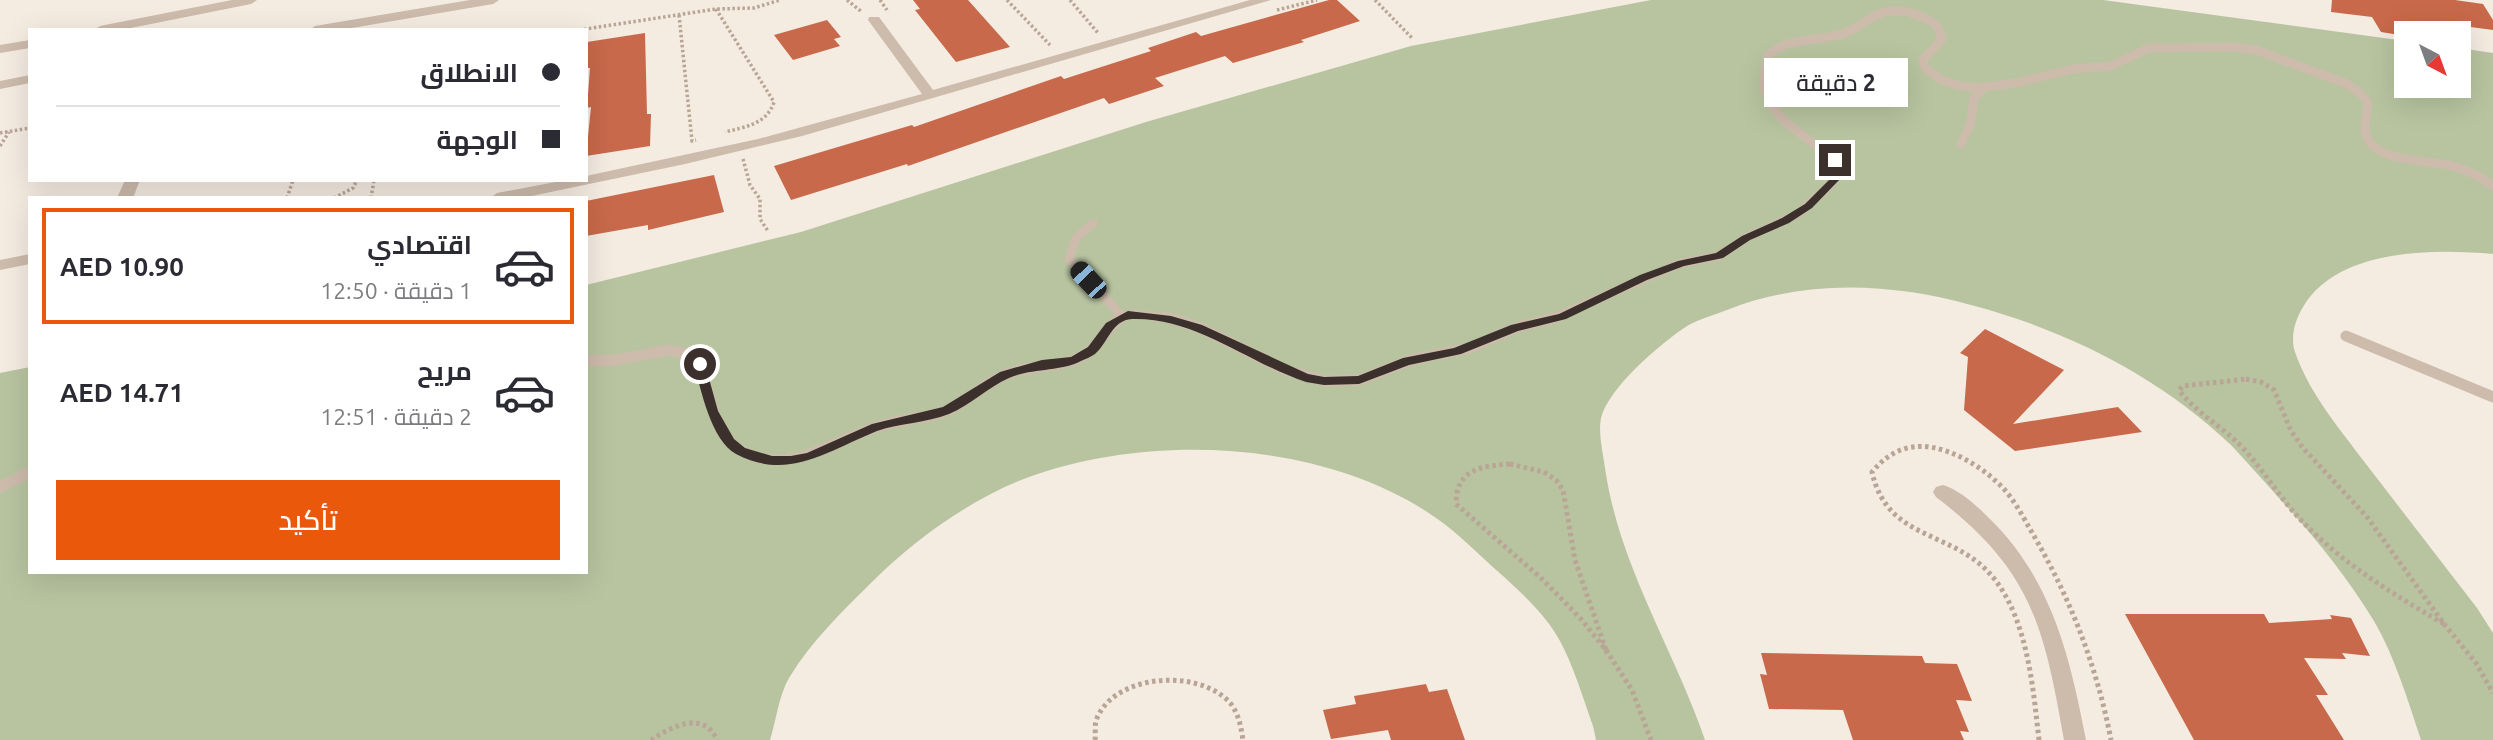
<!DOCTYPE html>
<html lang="ar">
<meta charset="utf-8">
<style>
body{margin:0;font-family:Ubuntu,Cairo,sans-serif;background:#f2f2f3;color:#2b2b33;direction:rtl;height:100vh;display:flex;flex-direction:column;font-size:26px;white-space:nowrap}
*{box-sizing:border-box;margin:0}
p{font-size:23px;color:#7c7c81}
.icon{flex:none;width:38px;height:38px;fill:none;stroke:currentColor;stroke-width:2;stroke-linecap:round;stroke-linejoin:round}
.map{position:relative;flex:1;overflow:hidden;direction:ltr}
.sheet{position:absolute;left:28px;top:196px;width:560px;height:378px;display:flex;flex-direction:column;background:#fff;border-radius:0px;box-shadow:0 7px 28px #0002;direction:rtl}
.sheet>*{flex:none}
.top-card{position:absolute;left:28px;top:28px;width:560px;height:154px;border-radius:0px;box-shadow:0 7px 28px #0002;direction:rtl;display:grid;align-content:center;height:154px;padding:0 28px;background:#fff}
.needle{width:46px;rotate:139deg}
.fabs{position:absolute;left:2394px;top:21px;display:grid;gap:14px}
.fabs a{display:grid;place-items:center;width:77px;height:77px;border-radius:0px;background:#fff;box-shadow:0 7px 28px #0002;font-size:35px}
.end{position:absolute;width:32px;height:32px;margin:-16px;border:9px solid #3b302b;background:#fff;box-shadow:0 0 0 4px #fff}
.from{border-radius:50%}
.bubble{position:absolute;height:49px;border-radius:0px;background:#fff;box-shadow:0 7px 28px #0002;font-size:23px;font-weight:600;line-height:49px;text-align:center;direction:rtl}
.car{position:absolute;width:21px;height:42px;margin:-21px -10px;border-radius:9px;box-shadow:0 0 5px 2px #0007;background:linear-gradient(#222 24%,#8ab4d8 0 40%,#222 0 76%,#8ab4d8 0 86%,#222 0)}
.top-card b{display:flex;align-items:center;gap:24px;height:66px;font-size:26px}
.top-card b+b{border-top:2px solid #e1e1e2}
.top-card i{width:18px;height:18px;background:#2b2b33}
ul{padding:12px 0 0;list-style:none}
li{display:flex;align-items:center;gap:21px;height:116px;margin:0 14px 10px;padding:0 14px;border:4px solid transparent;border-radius:0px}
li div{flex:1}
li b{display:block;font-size:26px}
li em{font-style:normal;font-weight:600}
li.current{border-color:#ea580c}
li>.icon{width:63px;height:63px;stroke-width:1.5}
.cta{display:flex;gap:14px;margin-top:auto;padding:14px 28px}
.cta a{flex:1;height:80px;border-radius:0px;background:#ea580c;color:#fff;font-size:28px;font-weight:600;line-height:80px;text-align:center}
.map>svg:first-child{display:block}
</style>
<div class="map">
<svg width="2493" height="740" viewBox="0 0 2493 740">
<rect width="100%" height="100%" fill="#f4ebe1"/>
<path fill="#b8c4a0" d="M1651,0H2103L2406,41V86H2459V48L2493,53V254C2433,249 2338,248 2303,307C2295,320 2290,337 2295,352C2310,395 2340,429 2366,464C2403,512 2440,560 2477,608L2493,633V740H2421C2408,701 2395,657 2374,621C2347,577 2314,536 2279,498C2263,480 2247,462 2231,445C2159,376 2066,330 1971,305C1891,283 1805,279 1727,310C1714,315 1699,319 1687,326C1661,343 1609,387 1601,418C1598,433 1603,453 1605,468C1619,566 1673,647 1705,740H1596L1593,726C1583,698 1574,667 1560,641C1543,609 1509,582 1483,558C1471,547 1460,536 1447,526C1337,441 1157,431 1029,477C974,497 915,539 873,581C843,611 811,641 789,678C779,695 776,721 770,740H0V373L30,367V572H586V285L801,232L1146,122L1411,46Z"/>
<g fill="#c8694b">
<path d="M913,0H968L1010,47L956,62L915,10L920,9Z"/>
<path d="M1329,0H1337L1360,21L1301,40L1304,42L1233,63L1225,56L1155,78L1164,86L1109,104L1104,98L908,166L907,164L791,200L774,166L912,125L914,127L1061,76L1064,79L1151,51L1148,48L1196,32L1201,36Z"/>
<path d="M2332,0H2455L2483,4L2493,20V30L2448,24L2450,27L2427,24L2433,33H2406V36L2381,32L2372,17L2331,12Z"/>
<path d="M827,20L841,37L834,39L840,46L793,60L774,35Z"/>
<path d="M645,33L647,114H651L650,146L586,156L591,107L587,108L590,68H586L587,42Z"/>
<path d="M714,175L724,212L648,230V225L586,236V201Z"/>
<path d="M1985,329L2064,370L2013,424L2118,407L2142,432L2015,451L1964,410L1968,357L1960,353Z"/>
<path d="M2125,614H2264L2269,623L2332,619L2330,615L2351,618L2370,656L2342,653L2346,659L2304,658L2328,695H2316L2344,740H2194Z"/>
<path d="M1761,653L1922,656L1925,663L1957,664L1972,701L1956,700L1969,732L1960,731L1964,740H1853L1843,710L1769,709L1760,674L1767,675Z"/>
<path d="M1426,684L1429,692L1447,689L1465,740H1391L1388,730L1331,739L1323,710L1356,704L1354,696Z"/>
</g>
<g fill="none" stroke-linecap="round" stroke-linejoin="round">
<g stroke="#b9a596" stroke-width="3.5" stroke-dasharray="2.5 2.5" stroke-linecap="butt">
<path d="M847,0L862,12"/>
<path d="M880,0L887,10"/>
<path d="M1007,0L1050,45"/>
<path d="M1070,0L1098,33"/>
<path d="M1375,0L1413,39"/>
<path d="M716,9L774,102C767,124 745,127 725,132"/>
<path d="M1277,10L1317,0"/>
<path d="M679,15L692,141L696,140"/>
<path d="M579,30L716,9L754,8L780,0"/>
<path d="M0,133L30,128"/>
<path d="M0,146L9,132"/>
<path d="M743,159L750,185L760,199V219L768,231"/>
<path d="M287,198L293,180"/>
<path d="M334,198L353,188L357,180"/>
<path d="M371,198L374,180"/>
</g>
<g stroke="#b9a596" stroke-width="5" stroke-dasharray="3.5 3.5" stroke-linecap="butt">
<path d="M2246,379L2261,382L2274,390L2291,431L2303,448L2367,517L2444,624C2393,594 2341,563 2300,519C2278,496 2262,467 2239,444C2220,425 2195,412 2179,390L2183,386Z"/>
<path d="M1510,464L1544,472L1556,480L1563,490L1575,560L1606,650L1581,619L1541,578L1456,504C1456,469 1481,466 1510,464Z"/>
<path d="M2444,624L2476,663L2493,693"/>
<path d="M1606,650L1632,690L1651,740"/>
<path d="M1606,650L1608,655"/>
<path d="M651,740C672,726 704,710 717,740"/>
<path d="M1095,740C1096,733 1094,724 1097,718C1116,673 1201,668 1231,704C1239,715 1241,727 1243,740"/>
<path d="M2039,740C2033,688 2028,624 1996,581C1956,528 1888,544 1872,472C1891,449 1914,441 1943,450C1965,457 1985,470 2001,486C2015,500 2024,519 2034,536C2071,600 2097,667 2111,740"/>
</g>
<g stroke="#cdbbac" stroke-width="9">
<path d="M1961,144L1971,123L1974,97L1984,88"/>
<path d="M1093,223L1076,238L1069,259L1122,316"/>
<path d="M1119,319L1134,314L1174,319"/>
<path d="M1551,319L1681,263L1719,256L1746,238L1798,214L1832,183L1838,166C1818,139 1774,126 1765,90C1763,80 1766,66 1767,56C1790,35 1818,43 1845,33C1861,27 1873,13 1890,11C1907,9 1923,16 1937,25L1942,39L1923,60L1925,68L1942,80L1960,86L1978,88L2016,83L2073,69L2111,66L2149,48L2233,47L2256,50L2345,83L2360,93L2368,103C2367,113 2363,126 2366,135C2374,162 2427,160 2449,165C2465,169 2480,176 2493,186"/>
</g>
<g stroke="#cdbbac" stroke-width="11">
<path d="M1166,317L1201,328L1285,370L1324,381L1359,380L1414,359L1470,348L1515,328L1558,317"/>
<path d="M2346,336L2493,397"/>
<path d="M586,361L616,360L669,350L692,355C714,384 707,432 742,451C791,478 837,437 883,425C905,418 929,419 950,409C970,399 987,381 1009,373C1032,365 1058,368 1081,357C1099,348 1105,327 1122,317"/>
<path d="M0,487L30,472"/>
</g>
<g fill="#cdbbac" fill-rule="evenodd">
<path d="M232,0H257L251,4L121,30H94L100,26Z"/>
<path d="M470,0H499L493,4L340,30H309L315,26Z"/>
<path d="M1250,0H1271L802,136L685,164L522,198H490L497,193L566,180H586V176L758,139L922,94L868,20L869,17H879L933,90Z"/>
<path d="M30,40V48L0,53V45Z"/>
<path d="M30,75V83L0,89V81Z"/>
<path d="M125,180H140L133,198H117Z"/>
<path d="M30,254V264L0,270V260Z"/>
<path d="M1943,485C1960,490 1978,507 1990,519C2052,580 2070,657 2086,740H2064C2044,627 2032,570 1936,497L1933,492L1936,487Z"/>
</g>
</g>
<path fill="#3b302b" d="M1831,158H1838L1843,166L1841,178L1812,208L1789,223L1750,240L1723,258L1684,266L1647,280L1566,319L1518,331L1461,354L1409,365L1359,384L1324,385L1306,382C1248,363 1196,317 1132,319C1112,320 1108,343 1095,354C1091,357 1085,359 1081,361C1060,372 1031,368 1009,378C988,387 971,405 949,414C926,423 900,423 877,431C829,450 789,482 736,454C711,440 701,390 694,364L700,360L705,364L718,411L734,439L745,448L772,456H791L807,453L872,424L943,407L1000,372L1042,360L1071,357L1088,347L1106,323L1128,311L1171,316L1202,325L1308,374L1324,377L1358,376L1403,358L1454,348L1511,325L1559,314L1640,275L1678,261L1716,253L1742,236L1782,218L1805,204L1832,177Z"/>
</svg>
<div class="fabs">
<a><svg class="needle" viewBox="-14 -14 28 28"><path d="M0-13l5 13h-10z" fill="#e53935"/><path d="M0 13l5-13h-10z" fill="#7c7c81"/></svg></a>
</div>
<i class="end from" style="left:700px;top:364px"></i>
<i class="end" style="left:1835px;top:160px"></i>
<div class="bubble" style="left:1764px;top:58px;width:144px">2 دقيقة</div>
<i class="car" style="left:1088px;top:280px;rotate:317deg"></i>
<div class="top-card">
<b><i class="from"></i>الانطلاق</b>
<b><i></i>الوجهة</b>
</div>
<section class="sheet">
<ul>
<li class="current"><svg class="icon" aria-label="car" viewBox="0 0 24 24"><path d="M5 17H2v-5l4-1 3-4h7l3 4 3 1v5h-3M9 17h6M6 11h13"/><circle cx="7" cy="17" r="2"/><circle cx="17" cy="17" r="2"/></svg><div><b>اقتصادي</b><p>1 دقيقة · 12:50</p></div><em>AED 10.90</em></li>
<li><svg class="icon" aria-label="car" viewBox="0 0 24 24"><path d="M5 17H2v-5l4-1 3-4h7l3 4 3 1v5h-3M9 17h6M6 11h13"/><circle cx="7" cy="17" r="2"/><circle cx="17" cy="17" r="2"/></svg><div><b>مريح</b><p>2 دقيقة · 12:51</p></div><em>AED 14.71</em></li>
</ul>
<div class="cta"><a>تأكيد</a></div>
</section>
</div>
